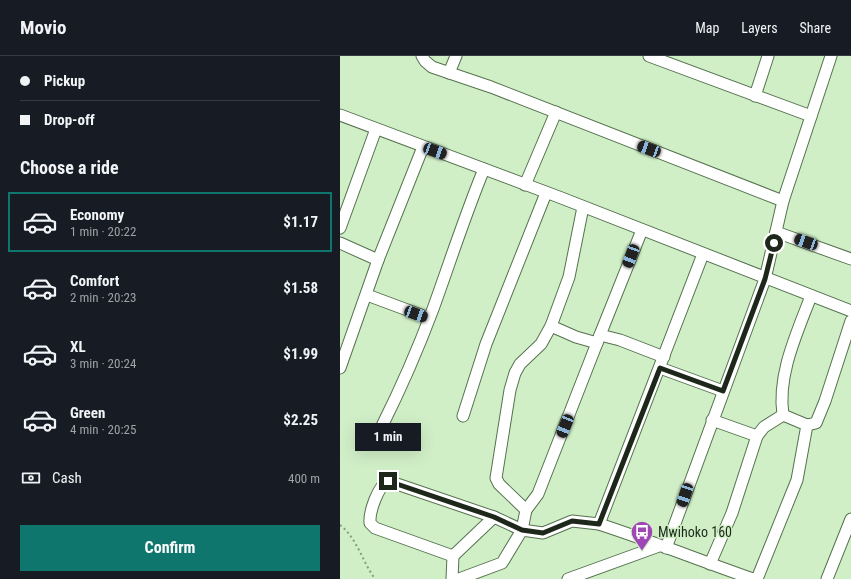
<!DOCTYPE html>
<meta charset="utf-8">
<style>
body{margin:0;font-family:"Roboto Condensed",sans-serif;background:#242831;color:#f1f3f6;height:100vh;display:flex;flex-direction:column;font-size:15px;white-space:nowrap}
*{box-sizing:border-box;margin:0}
p{font-size:13px;color:#9ea1a6}
.icon{flex:none;width:22px;height:22px;fill:none;stroke:currentColor;stroke-width:2;stroke-linecap:round;stroke-linejoin:round}
.map{position:relative;flex:1;overflow:hidden}
.drawer{display:flex;flex-direction:column;background:#171b24;width:340px}
.drawer>*{flex:none}
.banner{display:grid;align-content:center;height:88px;padding:0 20px;background:#171b24}
.end{position:absolute;width:18px;height:18px;margin:-9px;border:5px solid #1d281a;background:#fff;box-shadow:0 0 0 2px #fff}
.from{border-radius:50%}
.bubble{position:absolute;height:28px;border-radius:0px;background:#171b24;box-shadow:0 4px 16px #0002;font-size:13px;font-weight:700;line-height:28px;text-align:center}
.car{position:absolute;width:12px;height:24px;margin:-12px -6px;border-radius:5px;box-shadow:0 0 3px 1px #0007;background:linear-gradient(#222 24%,#8ab4d8 0 40%,#222 0 76%,#8ab4d8 0 86%,#222 0)}
.banner b{display:flex;align-items:center;gap:14px;height:38px;font-size:15px}
.banner b+b{border-top:1px solid #363941}
.banner i{width:10px;height:10px;background:#f1f3f6}
ul{padding:0;list-style:none}
li{display:flex;align-items:center;gap:12px;height:60px;margin:0 8px 6px;padding:0 12px;border:2px solid transparent;border-radius:0px}
li div{flex:1}
li b{display:block;font-size:15px}
li em{font-style:normal;font-weight:700}
li.current{border-color:#0f766e}
li>.icon{width:36px;height:36px;stroke-width:1.5}
h2{padding:0 20px;font-size:18px;line-height:48px}
.pay{display:flex;align-items:center;gap:10px;height:44px;padding:0 20px;font-size:15px}
.pay p{margin-inline-start:auto}
.button{display:flex;gap:8px;margin-top:auto;padding:8px 20px}
.button a{flex:1;height:46px;border-radius:0px;background:#0f766e;color:#fff;font-size:16px;font-weight:700;line-height:46px;text-align:center}
header{display:flex;align-items:center;gap:24px;box-sizing:border-box;height:56px;padding:0 20px;background:#171b24;border-bottom:1px solid #363941}
header strong{font-size:19px}
nav{display:flex;gap:22px;margin-inline-start:auto;font-size:14px}
main{display:flex;flex:1;min-height:0}
.map>svg:first-child{display:block}
</style>
<header>
<strong>Movio</strong>
<nav><a>Map</a><a>Layers</a><a>Share</a></nav>
</header>
<main>
<section class="drawer">
<div class="banner">
<b><i class="from"></i>Pickup</b>
<b><i></i>Drop-off</b>
</div>
<h2>Choose a ride</h2>
<ul>
<li class="current"><svg class="icon" aria-label="car" viewBox="0 0 24 24"><path d="M5 17H2v-5l4-1 3-4h7l3 4 3 1v5h-3M9 17h6M6 11h13"/><circle cx="7" cy="17" r="2"/><circle cx="17" cy="17" r="2"/></svg><div><b>Economy</b><p>1 min · 20:22</p></div><em>$1.17</em></li>
<li><svg class="icon" aria-label="car" viewBox="0 0 24 24"><path d="M5 17H2v-5l4-1 3-4h7l3 4 3 1v5h-3M9 17h6M6 11h13"/><circle cx="7" cy="17" r="2"/><circle cx="17" cy="17" r="2"/></svg><div><b>Comfort</b><p>2 min · 20:23</p></div><em>$1.58</em></li>
<li><svg class="icon" aria-label="car" viewBox="0 0 24 24"><path d="M5 17H2v-5l4-1 3-4h7l3 4 3 1v5h-3M9 17h6M6 11h13"/><circle cx="7" cy="17" r="2"/><circle cx="17" cy="17" r="2"/></svg><div><b>XL</b><p>3 min · 20:24</p></div><em>$1.99</em></li>
<li><svg class="icon" aria-label="car" viewBox="0 0 24 24"><path d="M5 17H2v-5l4-1 3-4h7l3 4 3 1v5h-3M9 17h6M6 11h13"/><circle cx="7" cy="17" r="2"/><circle cx="17" cy="17" r="2"/></svg><div><b>Green</b><p>4 min · 20:25</p></div><em>$2.25</em></li>
</ul>
<div class="pay"><svg class="icon" aria-label="cash" viewBox="0 0 24 24"><path d="M3 7h18v10H3z"/><circle cx="12" cy="12" r="2"/></svg>Cash<p>400 m</p></div>
<div class="button"><a>Confirm</a></div>
</section>
<div class="map">
<svg width="511" height="523" viewBox="0 0 511 523">
<rect width="100%" height="100%" fill="#d0efc7"/>
<g fill="none" stroke-linecap="round" stroke-linejoin="round">
<g stroke="#56724f" stroke-width="13">
<g id="street">
<path d="M82,0L85,5L92,11L151,31L443,145"/>
<path d="M309,0L471,60"/>
<path d="M109,17L116,0"/>
<path d="M415,40L428,0"/>
<path d="M0,59L219,141L511,255"/>
<path d="M185,129L216,56"/>
<path d="M0,172L36,73"/>
<path d="M436,176L511,203"/>
<path d="M0,187L38,204L83,91"/>
<path d="M27,239L89,262"/>
<path d="M211,270L236,281L257,287L260,279L280,284L324,301"/>
<path d="M260,279L302,174"/>
<path d="M0,312L38,204"/>
<path d="M320,312L383,335"/>
<path d="M443,359C437,319 457,277 471,240"/>
<path d="M123,360L146,288L206,137"/>
<path d="M372,364L417,380"/>
<path d="M42,370C61,332 78,293 93,253C110,206 125,159 144,113"/>
<path d="M186,454L159,428L156,422L170,334L175,317L180,308L201,288L211,270L229,221L243,151"/>
<path d="M259,468C311,485 362,505 413,523"/>
<path d="M326,492L425,223L443,145L491,0"/>
<path d="M113,500L154,461"/>
<path d="M370,508L392,457L417,380L424,371L443,359L467,369L476,367L485,345L511,265"/>
<path d="M112,523L113,500L35,472L30,467C29,456 38,430 48,425L154,461L182,474L186,454L198,438L257,287"/>
<path d="M119,523L162,507L182,474L203,477L232,465L259,468L363,198"/>
<path d="M228,523L319,490"/>
<path d="M417,523L457,424L467,369"/>
<path d="M487,523L511,463"/>
</g>
</g>
<path stroke="#859c7f" stroke-width="2" stroke-dasharray="2 3" stroke-linecap="butt" d="M0,469C17,482 22,505 35,523"/>
<use href="#street" stroke="#fff" stroke-width="11"/>
</g>
<g fill="none" stroke-linecap="round" stroke-linejoin="round">
<path stroke="#1d281a" stroke-width="5" d="M48,425L154,461L182,474L203,477L232,465L259,468L320,312L383,335L425,223L434,187"/>
</g>
<defs>
<g id="bus-pin" transform="scale(1.15)"><path d="M0 17L-7.5 6A9.5 9.5 0 1 1 7.5 6Z" fill="#9f47b4" stroke="#d0efc7"/><path d="M-5-6H5V4H4V6H2V4H-2V6H-4V4H-5ZM-3.5-4V0h7V-4ZM-3.5 1.2v1.5H-2V1.2ZM2 1.2v1.5H3.5V1.2Z" fill="#fff"/></g>
</defs>
<g fill-rule="evenodd">
<use href="#bus-pin" x="302" y="476"/>
</g>
<g text-anchor="middle" dominant-baseline="central" stroke-width="3" stroke-linejoin="round" paint-order="stroke">
<g font-size="14" fill="#1d281a" stroke="#d0efc7" text-anchor="start">
<text x="318" y="476">Mwihoko 160</text>
</g>
</g>
</svg>
<i class="end from" style="left:434px;top:187px"></i>
<i class="end" style="left:48px;top:425px"></i>
<div class="bubble" style="left:15px;top:367px;width:66px">1 min</div>
<i class="car" style="left:309px;top:93px;rotate:290deg"></i>
<i class="car" style="left:95px;top:95px;rotate:110deg"></i>
<i class="car" style="left:466px;top:186px;rotate:290deg"></i>
<i class="car" style="left:291px;top:200px;rotate:201deg"></i>
<i class="car" style="left:76px;top:258px;rotate:110deg"></i>
<i class="car" style="left:225px;top:370px;rotate:202deg"></i>
<i class="car" style="left:345px;top:439px;rotate:199deg"></i>
</div>
</main>
